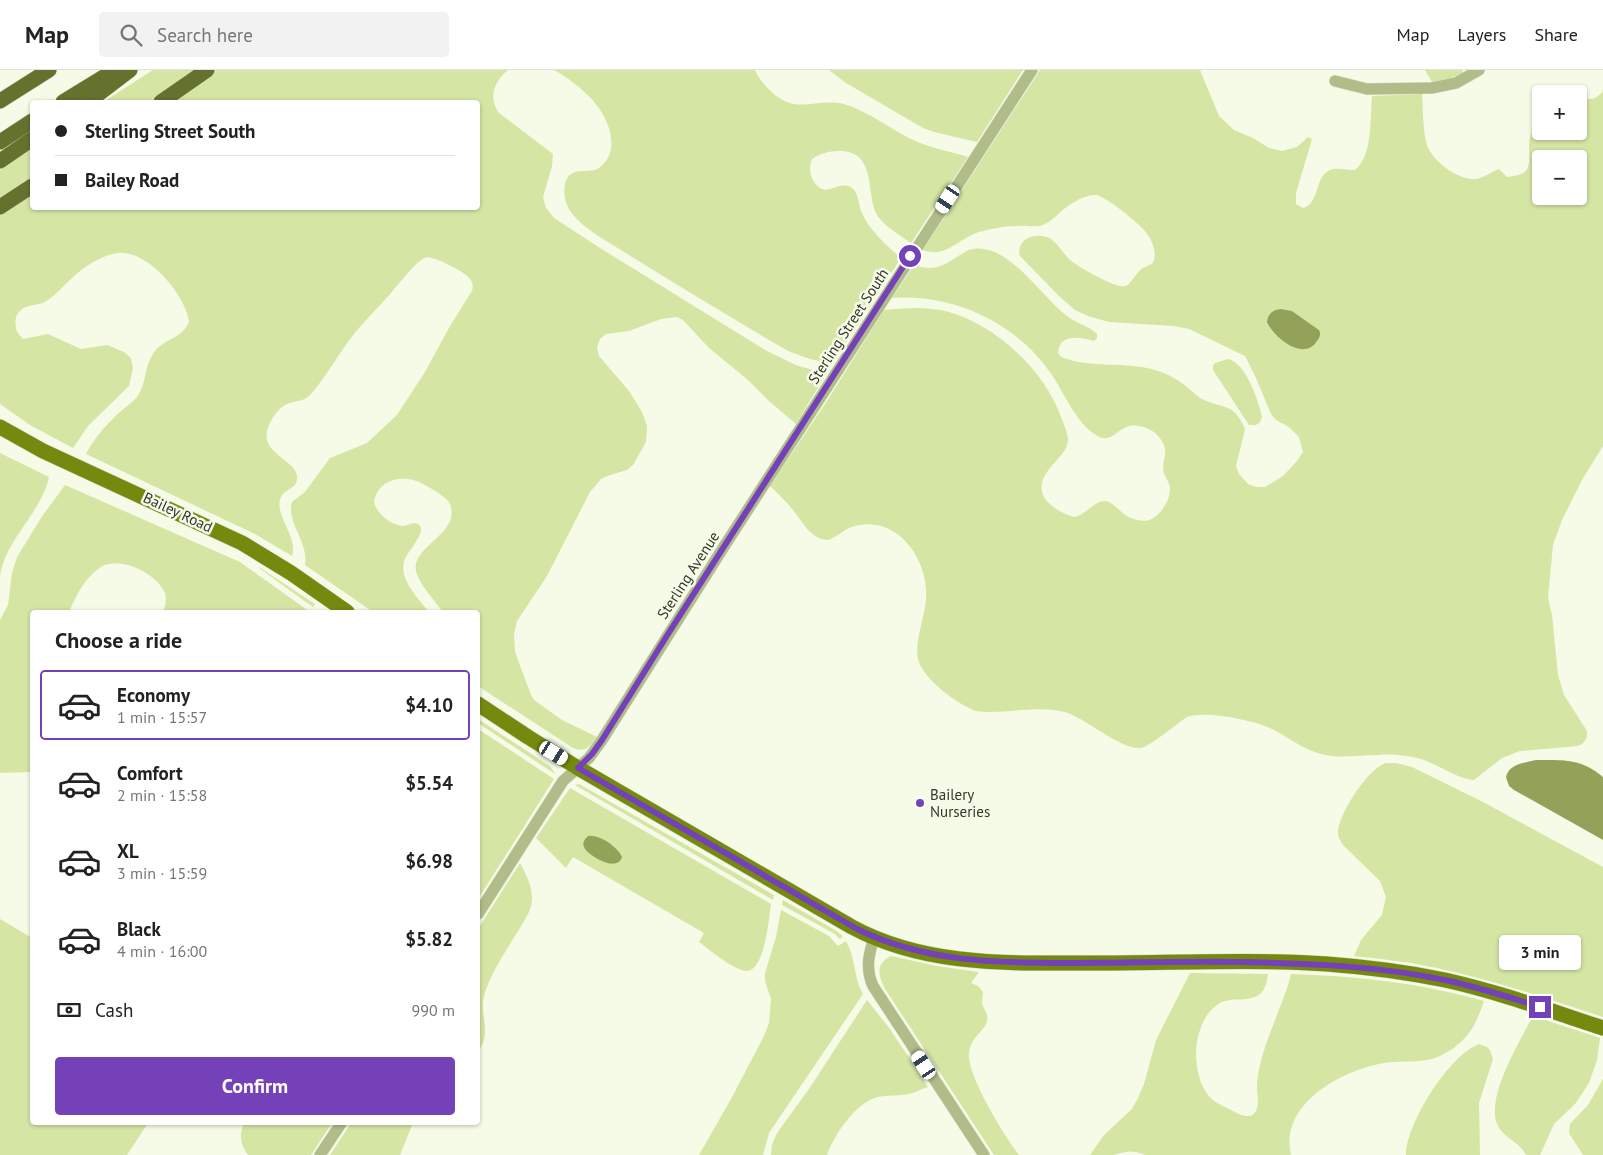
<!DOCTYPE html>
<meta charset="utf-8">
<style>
body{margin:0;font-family:"PT Sans",sans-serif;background:#f2f2f2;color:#222;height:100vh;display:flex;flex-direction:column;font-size:19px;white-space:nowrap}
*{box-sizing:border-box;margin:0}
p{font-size:16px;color:#767676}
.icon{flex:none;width:28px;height:28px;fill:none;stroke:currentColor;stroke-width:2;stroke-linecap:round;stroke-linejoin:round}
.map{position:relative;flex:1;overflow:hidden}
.panel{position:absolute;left:30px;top:540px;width:450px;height:515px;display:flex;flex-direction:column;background:#fff;border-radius:5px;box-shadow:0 1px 4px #0004}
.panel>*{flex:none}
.top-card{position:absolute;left:30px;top:30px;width:450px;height:110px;border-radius:5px;box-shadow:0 1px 4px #0004;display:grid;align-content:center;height:110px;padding:0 25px;background:#fff}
.buttons{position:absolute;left:1532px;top:15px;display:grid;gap:10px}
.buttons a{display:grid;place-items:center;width:55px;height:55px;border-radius:5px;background:#fff;box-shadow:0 1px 4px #0004;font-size:25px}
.end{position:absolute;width:22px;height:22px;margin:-11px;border:6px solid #7441b9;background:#fff;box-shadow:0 0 0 2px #fff}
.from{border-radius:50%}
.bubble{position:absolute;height:35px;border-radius:5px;background:#fff;box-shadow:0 1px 4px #0004;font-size:16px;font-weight:700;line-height:35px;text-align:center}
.car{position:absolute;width:15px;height:30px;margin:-15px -8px;border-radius:6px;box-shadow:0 0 4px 1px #0007;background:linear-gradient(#fff 24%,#345 0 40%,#fff 0 76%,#345 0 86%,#fff 0)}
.top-card b{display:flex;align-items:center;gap:18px;height:48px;font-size:19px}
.top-card b+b{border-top:1px solid #e0e0e0}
.top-card i{width:12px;height:12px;background:#222}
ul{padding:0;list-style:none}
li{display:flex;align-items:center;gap:15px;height:70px;margin:0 10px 8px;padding:0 15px;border:2px solid transparent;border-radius:5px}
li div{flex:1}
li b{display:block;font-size:19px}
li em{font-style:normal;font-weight:700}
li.on{border-color:#7441b9}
li>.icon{width:45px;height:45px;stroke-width:1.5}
h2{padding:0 25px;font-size:22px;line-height:60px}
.pay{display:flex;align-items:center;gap:12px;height:55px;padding:0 25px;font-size:19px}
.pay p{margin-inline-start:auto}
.primary-button{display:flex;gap:10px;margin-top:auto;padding:10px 25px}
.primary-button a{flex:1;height:58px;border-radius:5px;background:#7441b9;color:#fff;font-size:20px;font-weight:700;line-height:58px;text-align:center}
header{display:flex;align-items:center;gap:30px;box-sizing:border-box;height:70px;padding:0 25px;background:#fff;border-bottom:1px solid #e0e0e0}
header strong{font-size:24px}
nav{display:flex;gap:28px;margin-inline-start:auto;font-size:18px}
.search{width:350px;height:45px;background:#f2f2f2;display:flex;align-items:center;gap:12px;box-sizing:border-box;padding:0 18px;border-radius:5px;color:#767676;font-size:19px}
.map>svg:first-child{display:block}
</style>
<header>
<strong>Map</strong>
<div class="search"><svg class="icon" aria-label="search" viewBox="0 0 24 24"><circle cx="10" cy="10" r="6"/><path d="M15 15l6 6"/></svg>Search here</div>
<nav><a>Map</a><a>Layers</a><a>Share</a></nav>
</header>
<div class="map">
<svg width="1603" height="1085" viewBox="0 0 1603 1085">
<rect width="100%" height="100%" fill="#f5fbe6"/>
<g fill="#d5e5a4" fill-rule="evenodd">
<path d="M153,0H195L149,32H103Z"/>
<path d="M217,0H508C494,11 488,28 499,43L553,84L552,96L543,127L546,138L554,148L600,178L767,281L796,295L826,304L796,354L769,331L749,311L708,277L683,250L677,247L661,249L629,261L606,264L600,269L597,277L599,286L629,321L642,342L647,356L646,372L633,395L627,400L607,406L601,409L590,422L547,506L517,551L514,564L515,581L519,593L531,625L534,630L562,650L597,667C590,676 585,683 573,678L478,616V542H443C435,531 419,514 416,501C411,477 458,465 451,437C449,429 441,425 435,421C430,418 424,414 419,412C400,404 377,411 374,432C376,443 391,455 402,456C408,457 415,449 420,456C426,463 406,483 404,492C399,510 420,530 429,542H373L305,495C309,472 286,453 292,432L305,422L330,388L367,373L397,345L425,302L450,256L472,221C475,211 468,206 460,201C453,197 432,185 425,188C416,191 398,215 391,223C378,238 363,252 351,268C337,286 326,307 311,324C304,332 296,330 287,334C280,337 273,346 270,353C252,387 309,390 295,415C291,419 285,421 282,425C271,443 299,466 292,486L255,464L86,384C95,367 106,355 120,342C125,337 132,333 137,327C147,313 144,295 155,281C164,269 183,268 189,252C186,225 146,178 117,183C100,186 82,198 71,209C62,217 55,226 45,232C37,236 26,234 20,241C14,246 15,255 17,262L23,269L48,264L81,279L107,275L124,282L131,288L133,298L129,316L88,356L73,378L30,355L0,334V143L32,122V138H478V32H170Z"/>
<path d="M554,0H755C761,13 774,27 787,32C803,39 824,29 844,34C867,41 888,57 909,68C927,77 948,81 968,87L911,173C900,165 882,155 876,143C866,120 876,80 838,81C829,81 819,84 812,89C807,100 812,117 825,120C832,119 841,114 848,116C859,119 858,134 862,143C870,161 886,175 901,188L832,294L810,289L788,281C735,250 682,218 629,185C611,173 580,158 569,139C564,131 562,115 568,107C575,97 590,104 599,98C605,94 610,86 611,79C615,44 581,15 554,0Z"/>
<path d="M829,0H1023L977,72L934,62L923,58L846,13Z"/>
<path d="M1040,0H1200L1219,46L1234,60L1253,68L1269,78L1282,81L1297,77L1308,67L1312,69L1296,123V134L1303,138C1320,134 1314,107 1330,100C1337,97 1347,100 1355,100C1373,86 1370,47 1372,26L1422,24C1423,40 1423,57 1426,72C1430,90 1458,111 1477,109C1485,107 1491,102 1499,99L1507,107C1533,105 1529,95 1529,74C1529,66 1534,58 1539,52L1541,51V61H1579V26C1589,31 1596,30 1603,21V376L1582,410L1562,450L1553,475L1548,528L1552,545L1558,605L1564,625L1587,661C1588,668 1584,674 1578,676L1520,681L1502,688L1474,710C1455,709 1435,691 1413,687C1402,685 1390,684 1378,685C1359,685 1340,689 1321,684C1302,679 1287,666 1270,658C1253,650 1204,640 1187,647C1178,653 1148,678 1140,678C1122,680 1087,650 1068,643C1039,634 1005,645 976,641C958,635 922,608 918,589C914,572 925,547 926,529C929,490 898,445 855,456C845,458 838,467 828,470C810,469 803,452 793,440C786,431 778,424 770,416L827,331L884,240C906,238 927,236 949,242C996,255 1045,301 1061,347C1064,354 1067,362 1068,369C1069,387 1037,400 1042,422C1045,434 1062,444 1074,447C1087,445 1093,430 1107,431C1116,435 1121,444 1131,448C1136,450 1144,452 1149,450C1161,446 1171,429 1170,417C1169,411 1165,408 1164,403C1160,390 1172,383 1159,367C1155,362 1150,359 1144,357C1139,356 1134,354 1129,356C1117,359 1110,375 1096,365C1077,354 1064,323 1052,305C1017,253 953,223 892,228L914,195C934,202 943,196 960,185C964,183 969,179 973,179C1009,173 1042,228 1067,246C1076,253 1089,256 1097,264V268L1094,271C1080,267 1059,263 1058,283L1061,287C1092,299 1124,291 1155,300C1166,303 1177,309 1186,316C1191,320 1197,327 1204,330C1225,339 1234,333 1245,359L1236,396L1239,404L1248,414L1256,417H1265L1283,406L1297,391L1303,382L1299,367L1289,357L1276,350L1271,344L1256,308L1245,286L1189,259L1174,256L1109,252L1088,246L1075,240L1060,227L1020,186C1015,168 1038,161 1051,169C1058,174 1063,183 1069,189C1076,196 1111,215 1120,216C1124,217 1124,216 1128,215L1141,199L1153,193C1158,181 1151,167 1142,158C1134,150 1107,127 1096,125C1088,124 1077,130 1071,134C1061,140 1054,150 1043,155C1035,158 1025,155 1017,156C1004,156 991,159 979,162C959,168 946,189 923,180ZM1541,89H1579V126H1541ZM1281,239L1292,241L1319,260L1291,276L1278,266L1268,254L1270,244L1274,241Z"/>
<path d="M1425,0H1462L1463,3L1451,8L1432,12Z"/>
<path d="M32,78V108L0,128V100Z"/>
<path d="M1228,289C1246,293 1258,330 1262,347L1260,352L1256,355H1249L1213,300V296L1215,293Z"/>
<path d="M0,383L49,407C41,444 5,469 0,507Z"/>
<path d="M65,415L240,492L310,542H163C165,536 167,530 165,523C158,504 121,486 103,496C86,505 76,526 69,542H32V702L0,703V550L8,535L12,503L17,487L43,445Z"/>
<path d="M259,497L315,534L313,537L259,498Z"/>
<path d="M478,649L550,696L555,704L478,653Z"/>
<path d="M478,659L554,709L478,829Z"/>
<path d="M1386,693H1396L1412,697L1481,731L1603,797V947C1548,929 1494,910 1437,898C1410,892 1382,889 1354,886L1361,870L1382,845L1386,827L1380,811L1343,775C1341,771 1338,768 1338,764C1337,746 1369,697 1386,693Z"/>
<path d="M579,714L774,825L773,830L575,715Z"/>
<path d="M570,718L771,834C769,847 765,902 746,901C732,899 710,880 699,872L704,863L573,787L566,798L536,768Z"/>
<path d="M520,793C529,809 537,827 528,844C514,870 492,898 484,926C479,947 493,961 478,982V859Z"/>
<path d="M783,830L835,860L843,866L840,869L835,864L782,835Z"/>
<path d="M781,840L829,866L838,876L846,871C856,888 853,907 863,924L769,1063L763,1085H699L731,1029L764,966L769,953L771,929L765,911V903L776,867Z"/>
<path d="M0,849L32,868V1052L148,1053L127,1085H0Z"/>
<path d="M891,886L937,896L979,902L971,913L978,916L983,922C983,926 982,930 982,933C983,939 989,943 987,951C985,961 971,966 969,983C966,1004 1005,1067 1019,1085H994L885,919C878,905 875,894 891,886Z"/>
<path d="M1190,903L1268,904C1267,911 1266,919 1260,924C1247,934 1230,925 1217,935C1192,953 1190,1002 1208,1025C1213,1031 1220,1035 1227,1038C1233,1041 1245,1049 1252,1045C1261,1040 1257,1025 1257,1017C1257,983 1283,938 1291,904C1357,906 1421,913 1484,931C1475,958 1466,973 1440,986C1423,994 1402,990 1384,993C1342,1000 1279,1034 1291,1085H1145C1132,1080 1127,1081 1114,1085C1107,1085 1097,1085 1090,1085L1104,1065L1132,1039L1138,1028L1144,1014L1156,970Z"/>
<path d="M867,930L890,959L928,1017C919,1020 911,1025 901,1025C893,1026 886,1025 878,1027C856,1032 834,1065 827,1085H771L772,1075L777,1063L809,1019Z"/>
<path d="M1533,946L1600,968L1597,990L1589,1013L1575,1034L1554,1054L1540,1085H1526C1520,1072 1503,1068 1497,1054C1486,1026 1520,971 1533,946Z"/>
<path d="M1479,974L1487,977L1490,980L1493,989L1479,1033L1480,1085H1406C1406,1054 1449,985 1479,974Z"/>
<path d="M1603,1009V1085H1583L1569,1063L1570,1054L1588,1035Z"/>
<path d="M244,1053V1052L332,1053L311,1085H248C240,1074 239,1065 244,1053Z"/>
<path d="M351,1053V1052L413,1053L400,1085H330Z"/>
</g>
<g fill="#92a259">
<path d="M1281,239L1292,241L1319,260C1321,264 1320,267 1317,271C1304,292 1274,268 1267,252C1268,243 1273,240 1281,239Z"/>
<path d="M1536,690C1564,690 1580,688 1603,707V770L1514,720L1509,716L1506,707C1509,694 1524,693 1536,690Z"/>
<path d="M588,766C599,764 618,777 622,787C617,804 586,784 584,777C582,772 585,769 588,766Z"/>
</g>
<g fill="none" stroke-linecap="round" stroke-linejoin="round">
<g stroke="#d2d8c5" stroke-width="12">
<g id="minor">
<path d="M1335,11L1367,19L1432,18L1456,13L1479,0"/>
<path d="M478,844L563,711L589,688L602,670L725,475L1032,0"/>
<path d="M874,867C869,884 865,898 873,916L984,1085"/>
<path d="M320,1085L342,1052"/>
</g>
</g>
<g stroke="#d2d8c5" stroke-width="16">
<g id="major">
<path d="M0,357L43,381L242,473L291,503L347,542"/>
<path d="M478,634L528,667L578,698L852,857C926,897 1011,893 1093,893C1171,893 1249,889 1327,894C1367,897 1406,902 1445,910C1499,922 1551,941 1603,958"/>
</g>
</g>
<g stroke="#d2d8c5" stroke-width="16">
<g id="highway">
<path d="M0,31L49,0"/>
<path d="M63,32L115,0"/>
<path d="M88,32L130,0"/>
<path d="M161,32L207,0"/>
<path d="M0,72L32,51"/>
<path d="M0,91L32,69"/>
<path d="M0,137L32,116"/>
</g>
</g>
<use href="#minor" stroke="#b0bd89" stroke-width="11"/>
<use href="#major" stroke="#76890f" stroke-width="15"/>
<use href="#highway" stroke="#64722d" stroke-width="15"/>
</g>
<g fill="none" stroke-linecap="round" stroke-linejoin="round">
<path stroke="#7441b9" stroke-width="6" d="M910,186L668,564L602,670L592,684L578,698L857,859C924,892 995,893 1068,893C1125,893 1181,891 1238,892C1308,893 1377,896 1445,910C1477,917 1509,927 1540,937"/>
</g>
<circle fill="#7441b9" stroke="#f5fbe6" stroke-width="2" cx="920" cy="733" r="5"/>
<g text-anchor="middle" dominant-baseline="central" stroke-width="5" stroke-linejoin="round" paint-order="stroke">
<g font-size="15" fill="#34362e" stroke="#f5fbe6">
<text transform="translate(848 256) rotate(-57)">Sterling Street South</text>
<text transform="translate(178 442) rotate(25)">Bailey Road</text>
<text transform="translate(688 505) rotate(-57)">Sterling Avenue</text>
</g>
<g font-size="15" fill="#34362e" stroke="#f5fbe6" text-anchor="start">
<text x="930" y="724">Bailery<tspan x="930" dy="17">Nurseries</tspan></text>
</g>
</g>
</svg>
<div class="buttons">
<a>+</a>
<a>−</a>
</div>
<i class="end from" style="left:910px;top:186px"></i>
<i class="end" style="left:1540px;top:937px"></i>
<div class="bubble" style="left:1499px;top:865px;width:82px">3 min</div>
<i class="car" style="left:948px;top:129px;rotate:213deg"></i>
<i class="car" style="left:554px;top:683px;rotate:121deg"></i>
<i class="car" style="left:924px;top:995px;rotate:327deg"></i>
<div class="top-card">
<b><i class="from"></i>Sterling Street South</b>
<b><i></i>Bailey Road</b>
</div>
<section class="panel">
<h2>Choose a ride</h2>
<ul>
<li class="on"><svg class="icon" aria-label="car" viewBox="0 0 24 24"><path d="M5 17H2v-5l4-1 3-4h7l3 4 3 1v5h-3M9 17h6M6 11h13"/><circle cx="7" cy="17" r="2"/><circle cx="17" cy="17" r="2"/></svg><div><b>Economy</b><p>1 min · 15:57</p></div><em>$4.10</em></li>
<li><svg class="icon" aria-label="car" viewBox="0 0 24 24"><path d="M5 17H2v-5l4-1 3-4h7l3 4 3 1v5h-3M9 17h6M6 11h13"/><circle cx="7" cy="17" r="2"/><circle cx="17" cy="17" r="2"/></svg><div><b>Comfort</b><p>2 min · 15:58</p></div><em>$5.54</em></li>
<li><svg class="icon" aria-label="car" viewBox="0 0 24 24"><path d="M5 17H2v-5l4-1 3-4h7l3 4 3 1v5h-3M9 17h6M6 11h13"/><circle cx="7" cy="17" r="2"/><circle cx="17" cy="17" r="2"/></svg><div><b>XL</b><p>3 min · 15:59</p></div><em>$6.98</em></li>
<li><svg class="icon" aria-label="car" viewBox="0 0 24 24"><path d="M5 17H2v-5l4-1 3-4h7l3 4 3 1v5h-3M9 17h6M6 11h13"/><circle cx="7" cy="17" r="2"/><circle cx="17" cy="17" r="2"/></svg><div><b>Black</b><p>4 min · 16:00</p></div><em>$5.82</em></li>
</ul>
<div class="pay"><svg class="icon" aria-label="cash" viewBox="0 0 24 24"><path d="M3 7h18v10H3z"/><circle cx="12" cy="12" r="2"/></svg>Cash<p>990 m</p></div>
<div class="primary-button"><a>Confirm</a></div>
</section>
</div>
